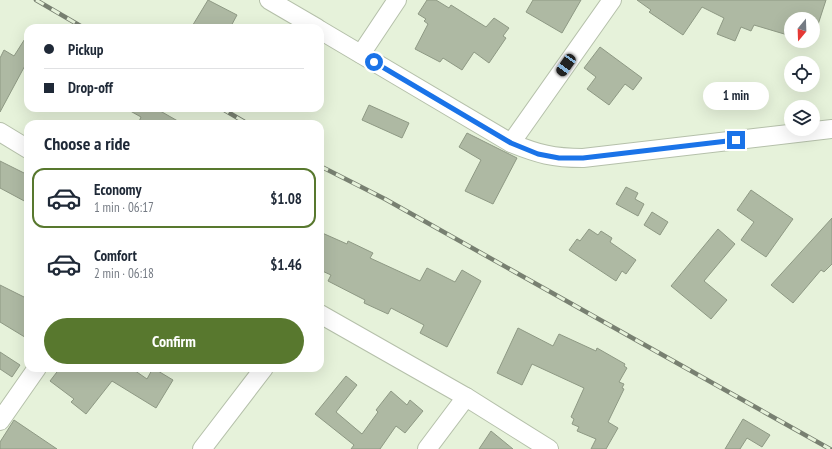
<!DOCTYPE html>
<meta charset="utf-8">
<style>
body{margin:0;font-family:"PT Sans Narrow",sans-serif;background:#f6f6f7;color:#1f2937;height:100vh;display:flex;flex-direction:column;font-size:15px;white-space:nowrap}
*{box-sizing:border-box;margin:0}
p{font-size:13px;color:#747a83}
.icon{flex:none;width:22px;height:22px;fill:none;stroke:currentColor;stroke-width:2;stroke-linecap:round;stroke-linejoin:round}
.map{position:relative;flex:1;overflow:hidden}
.side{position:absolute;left:24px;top:120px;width:300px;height:252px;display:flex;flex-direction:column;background:#fff;border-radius:12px;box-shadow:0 4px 16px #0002}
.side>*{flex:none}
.guide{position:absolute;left:24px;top:24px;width:300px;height:88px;border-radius:12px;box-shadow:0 4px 16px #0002;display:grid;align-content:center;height:88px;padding:0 20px;background:#fff}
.needle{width:26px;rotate:199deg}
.controls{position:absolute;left:784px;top:12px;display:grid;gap:8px}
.controls a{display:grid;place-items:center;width:36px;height:36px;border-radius:50%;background:#fff;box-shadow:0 4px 16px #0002;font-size:20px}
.end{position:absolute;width:18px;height:18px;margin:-9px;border:5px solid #1a73e8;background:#fff;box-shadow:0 0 0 2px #fff}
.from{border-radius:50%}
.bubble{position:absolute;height:28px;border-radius:14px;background:#fff;box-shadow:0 4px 16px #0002;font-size:13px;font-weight:800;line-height:28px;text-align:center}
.car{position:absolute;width:12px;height:24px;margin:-12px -6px;border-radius:5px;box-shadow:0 0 3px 1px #0007;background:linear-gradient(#222 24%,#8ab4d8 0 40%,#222 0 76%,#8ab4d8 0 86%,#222 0)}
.guide b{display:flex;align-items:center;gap:14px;height:38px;font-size:15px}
.guide b+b{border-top:1px solid #e0e1e3}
.guide i{width:10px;height:10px;background:#1f2937}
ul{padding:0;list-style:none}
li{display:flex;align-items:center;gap:12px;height:60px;margin:0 8px 6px;padding:0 12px;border:2px solid transparent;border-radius:12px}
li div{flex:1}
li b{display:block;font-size:15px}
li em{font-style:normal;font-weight:800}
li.active{border-color:#58782e}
li>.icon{width:36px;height:36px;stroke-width:1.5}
h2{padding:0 20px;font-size:18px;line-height:48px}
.cta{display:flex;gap:8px;margin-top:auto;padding:8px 20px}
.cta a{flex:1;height:46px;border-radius:24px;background:#58782e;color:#fff;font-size:16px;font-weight:800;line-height:46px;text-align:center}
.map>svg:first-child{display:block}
</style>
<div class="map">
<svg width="832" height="449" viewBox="0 0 832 449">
<rect width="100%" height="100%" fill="#e6f2da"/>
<g fill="#aeb9a3" stroke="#8e9984">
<path d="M208,0L237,15L230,28H191Z"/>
<path d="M427,0H436L449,8L451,5L486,27L494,18L509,28L503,36L506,38L489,63L474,52L462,70L443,58L440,62L415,49L428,24L424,21L426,19L418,14Z"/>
<path d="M533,0H581L562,33L526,12Z"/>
<path d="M637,0H826L813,40V19H791V36L754,25L751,31L741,27L735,41L717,34L724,18L702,7L683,35L649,12L651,10Z"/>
<path d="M28,34V60L0,112V58L4,50L14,56Z"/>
<path d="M600,47L642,78L633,90L625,84L609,105L587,89L596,77L584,68Z"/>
<path d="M369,105L409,123L402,138L362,120Z"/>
<path d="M125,108H155L183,124H138L141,117Z"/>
<path d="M467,133L517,158L493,204L465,191L481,160L459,147Z"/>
<path d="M0,161L28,175V203L0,188Z"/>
<path d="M626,187L638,193L635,199L644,204L638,216L616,204Z"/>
<path d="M751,190L793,219L766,257L741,240L754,222L737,210Z"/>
<path d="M652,212L668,222L660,235L644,225Z"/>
<path d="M832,218V264L824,272L821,270L793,303L771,285Z"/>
<path d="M589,229L598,235L601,231L612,238L610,242L636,260L626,274L622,271L616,281L569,250L577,239L580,241Z"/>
<path d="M718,229L735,244L704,281L727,300L711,319L671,286Z"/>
<path d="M320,232L347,244L348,241L373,253L370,258L420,281L427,268L455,282L462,270L481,281L447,347L420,333L424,325L391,308L388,314L364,303L365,300L328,281L331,275L320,270Z"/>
<path d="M0,285L28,299V339L0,322Z"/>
<path d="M518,328L553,346L559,334L596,351L597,348L625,364L624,366L627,368L619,382L624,384L622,388L624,389L608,422L618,428L606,449H591L596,439L577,431L579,427L572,424L574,419L571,417L584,388L532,364L522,385L497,373Z"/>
<path d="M0,352L20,365L12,377L0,369Z"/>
<path d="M60,368H131L147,379L153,368L173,380L156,408L112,381L86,414L71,402L74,399L50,381Z"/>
<path d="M346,376L357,385L336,412L362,434L378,412L376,410L391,391L407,405L410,400L423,411L405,433L396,426L380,449H351L354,445L315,414Z"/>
<path d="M743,419L770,435L762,447L747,438L740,449H725Z"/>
<path d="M14,420L57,449H0V442Z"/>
<path d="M491,431L513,449H479Z"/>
</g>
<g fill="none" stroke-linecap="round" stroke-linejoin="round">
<g stroke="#b5c0aa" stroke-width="20">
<g id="minor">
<path d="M269,0L317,28"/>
<path d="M320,30L511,143C538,154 553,158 583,158L832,129"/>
<path d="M361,54L397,0"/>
<path d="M0,132L28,149"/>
<path d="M511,143L612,0"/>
<path d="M320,314L466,397L549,449"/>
<path d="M0,421L37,368"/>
<path d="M202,449L264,368"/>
<path d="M427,449L466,397"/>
</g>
</g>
<use href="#minor" stroke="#fff" stroke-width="18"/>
<g stroke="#788071" stroke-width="4.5">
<g id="rail">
<path d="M36,0L84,28"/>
<path d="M221,108L248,124"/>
<path d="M320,166L385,199L830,449"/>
</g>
</g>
<use href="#rail" stroke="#e6f2da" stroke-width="3" stroke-dasharray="9" stroke-linecap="butt"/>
</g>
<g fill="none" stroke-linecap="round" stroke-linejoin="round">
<path stroke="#1a73e8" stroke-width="5" d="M374,62L511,143L538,154L559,158H583L736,140"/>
</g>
</svg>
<div class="controls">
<a><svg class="needle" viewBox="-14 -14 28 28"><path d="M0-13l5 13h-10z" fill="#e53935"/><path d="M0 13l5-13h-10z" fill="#747a83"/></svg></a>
<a><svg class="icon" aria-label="locate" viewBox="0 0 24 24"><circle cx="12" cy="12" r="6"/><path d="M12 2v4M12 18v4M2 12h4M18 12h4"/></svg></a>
<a><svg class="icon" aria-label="layers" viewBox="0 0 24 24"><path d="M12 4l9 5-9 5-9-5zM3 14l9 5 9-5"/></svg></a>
</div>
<i class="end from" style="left:374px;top:62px"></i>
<i class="end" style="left:736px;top:140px"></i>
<div class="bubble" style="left:703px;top:82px;width:66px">1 min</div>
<i class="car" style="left:566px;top:65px;rotate:215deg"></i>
<div class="guide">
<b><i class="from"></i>Pickup</b>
<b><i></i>Drop-off</b>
</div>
<section class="side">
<h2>Choose a ride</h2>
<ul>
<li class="active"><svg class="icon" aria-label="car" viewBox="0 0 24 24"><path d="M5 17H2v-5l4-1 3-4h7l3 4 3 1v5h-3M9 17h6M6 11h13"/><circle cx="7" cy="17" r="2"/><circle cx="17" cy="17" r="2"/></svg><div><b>Economy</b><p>1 min · 06:17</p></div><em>$1.08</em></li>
<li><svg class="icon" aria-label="car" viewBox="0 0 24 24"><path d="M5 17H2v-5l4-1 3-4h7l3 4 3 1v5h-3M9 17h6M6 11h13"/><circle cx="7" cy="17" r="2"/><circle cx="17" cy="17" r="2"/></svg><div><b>Comfort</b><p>2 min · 06:18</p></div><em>$1.46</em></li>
</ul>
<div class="cta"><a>Confirm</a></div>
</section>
</div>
